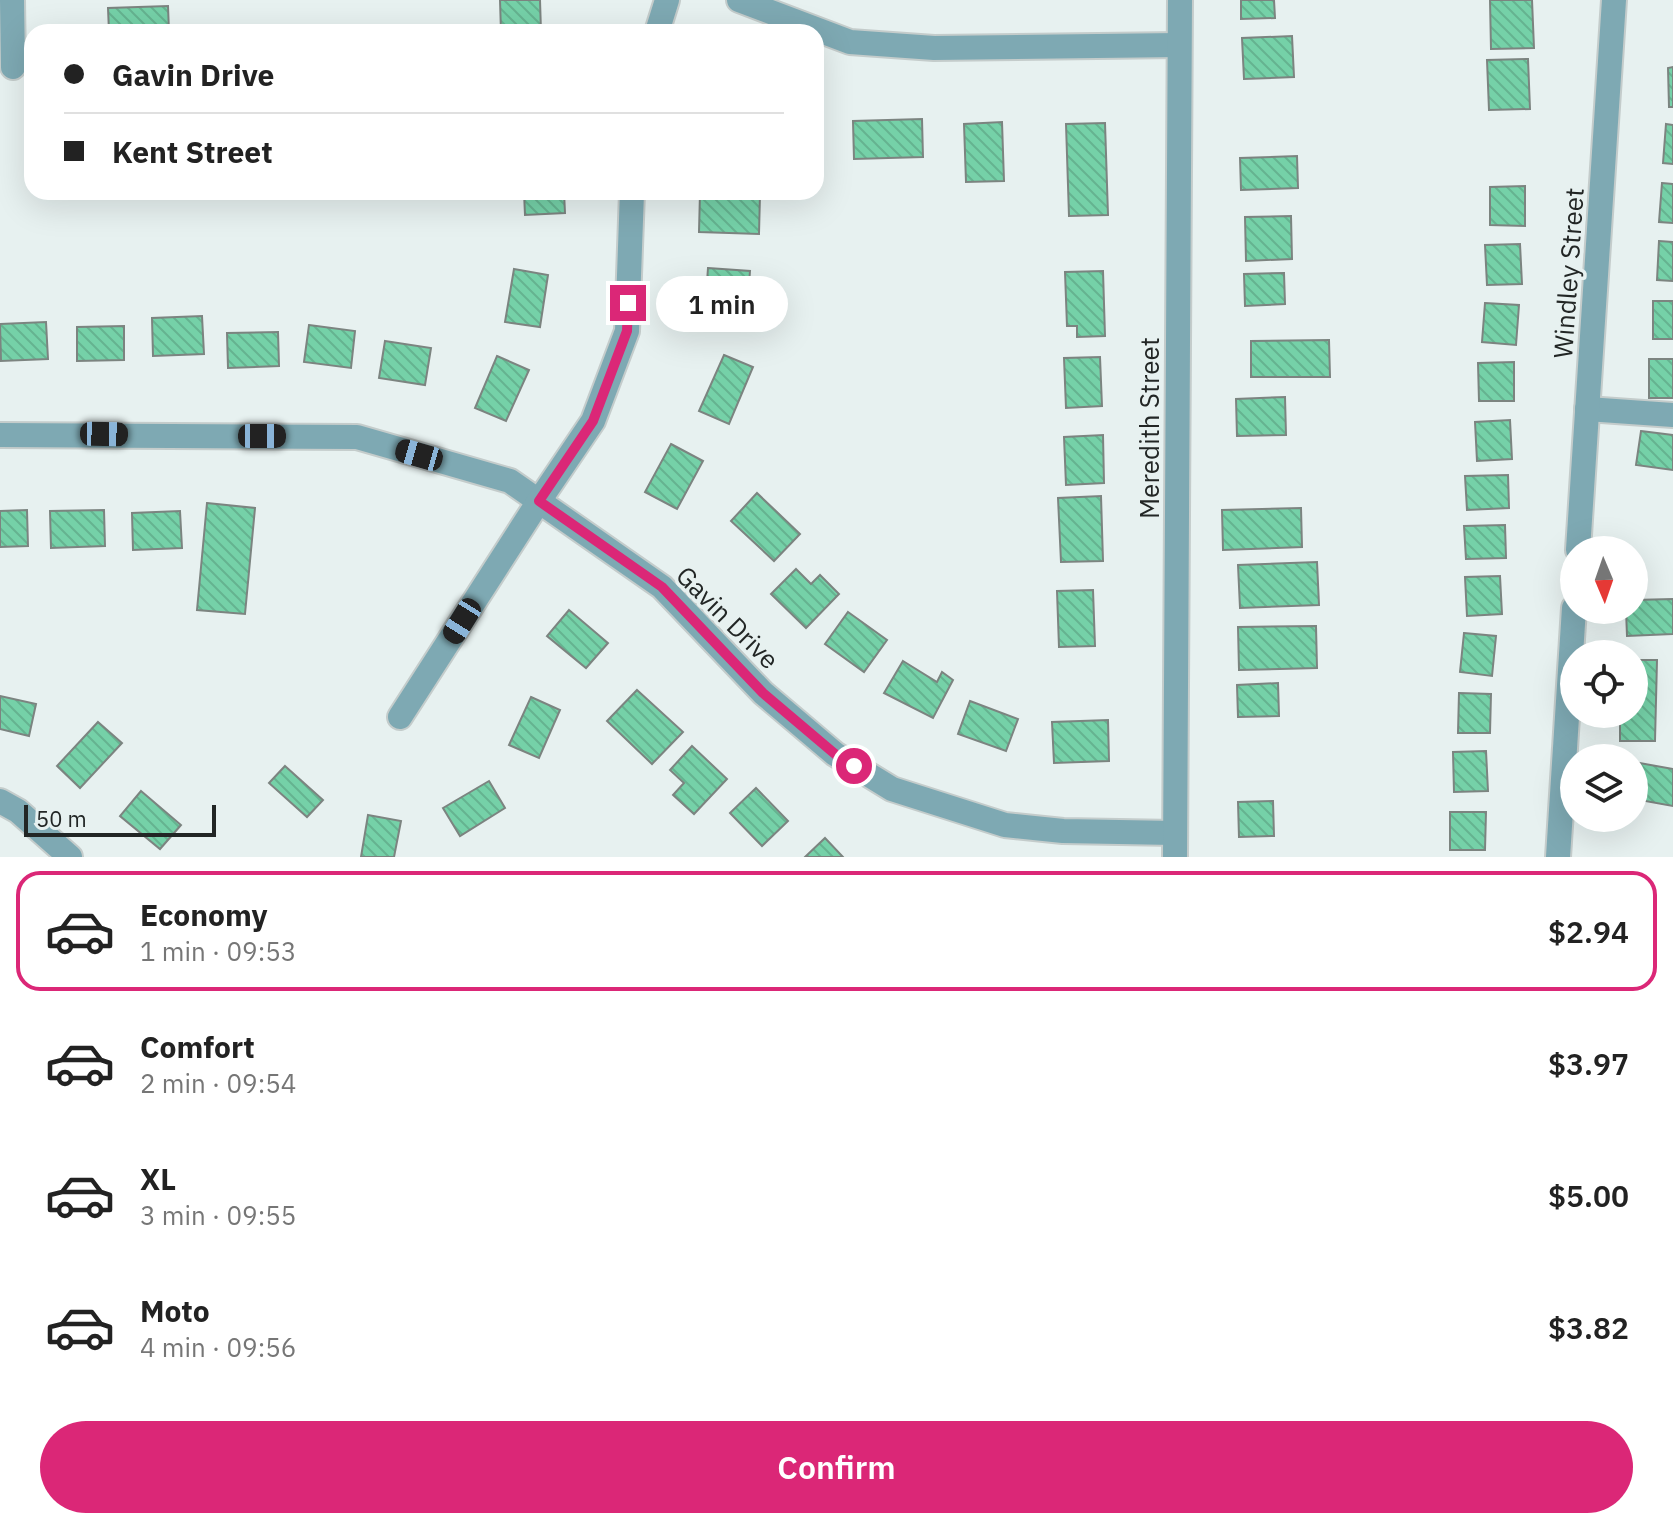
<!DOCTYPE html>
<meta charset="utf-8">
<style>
body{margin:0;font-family:"IBM Plex Sans",sans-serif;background:#f2f2f2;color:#222;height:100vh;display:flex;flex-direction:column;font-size:30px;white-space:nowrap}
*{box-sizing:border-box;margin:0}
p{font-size:26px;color:#767676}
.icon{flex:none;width:44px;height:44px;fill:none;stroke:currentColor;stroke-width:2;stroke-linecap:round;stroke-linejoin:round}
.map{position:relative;height:857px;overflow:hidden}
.details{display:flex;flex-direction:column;background:#fff;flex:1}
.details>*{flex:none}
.banner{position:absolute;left:24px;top:24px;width:800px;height:176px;border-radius:24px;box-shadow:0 8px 32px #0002;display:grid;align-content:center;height:176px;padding:0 40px;background:#fff}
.needle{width:52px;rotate:178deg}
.tools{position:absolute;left:1560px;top:536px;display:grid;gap:16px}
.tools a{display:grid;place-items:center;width:88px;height:88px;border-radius:50%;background:#fff;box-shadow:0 8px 32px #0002;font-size:40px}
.scale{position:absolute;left:24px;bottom:20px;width:192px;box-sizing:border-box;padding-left:8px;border:4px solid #222625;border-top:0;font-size:22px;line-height:28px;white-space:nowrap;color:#222625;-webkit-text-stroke:6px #e7f1f0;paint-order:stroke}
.end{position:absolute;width:36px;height:36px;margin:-18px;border:10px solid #db2777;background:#fff;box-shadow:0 0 0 4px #fff}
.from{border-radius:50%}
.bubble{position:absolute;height:56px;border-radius:28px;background:#fff;box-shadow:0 8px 32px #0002;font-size:26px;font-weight:600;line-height:56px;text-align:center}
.car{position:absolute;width:24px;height:48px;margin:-24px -12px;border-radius:10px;box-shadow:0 0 6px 2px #0007;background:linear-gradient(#222 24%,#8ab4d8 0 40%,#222 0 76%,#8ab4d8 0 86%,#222 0)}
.banner b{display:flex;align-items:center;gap:28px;height:76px;font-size:30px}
.banner b+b{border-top:2px solid #e0e0e0}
.banner i{width:20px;height:20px;background:#222}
ul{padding:14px 0 0;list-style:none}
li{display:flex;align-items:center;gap:24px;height:120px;margin:0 16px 12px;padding:0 24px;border:4px solid transparent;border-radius:24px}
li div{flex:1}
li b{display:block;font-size:30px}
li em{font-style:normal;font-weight:600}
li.selected{border-color:#db2777}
li>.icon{width:72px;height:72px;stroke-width:1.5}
.button{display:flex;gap:16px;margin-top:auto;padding:16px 40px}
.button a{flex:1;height:92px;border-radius:48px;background:#db2777;color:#fff;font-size:32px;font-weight:600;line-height:92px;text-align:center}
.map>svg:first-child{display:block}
</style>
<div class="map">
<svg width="1673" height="857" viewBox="0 0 1673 857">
<defs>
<pattern id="building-back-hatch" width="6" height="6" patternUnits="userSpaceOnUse" patternTransform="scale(2)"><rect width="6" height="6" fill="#75d1a8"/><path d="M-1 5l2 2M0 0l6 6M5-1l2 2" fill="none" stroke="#65b390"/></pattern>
</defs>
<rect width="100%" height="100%" fill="#e7f1f0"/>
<g fill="url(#building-back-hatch)" stroke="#7c8480" stroke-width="2">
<path d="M500,0H540L541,32H501Z"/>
<path d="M1241,0H1274L1275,18L1241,19Z"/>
<path d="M1490,0H1532L1534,48L1491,49Z"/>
<path d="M168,6L169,32H109L108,8Z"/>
<path d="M1292,36L1294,77L1244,79L1242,38Z"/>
<path d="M1528,59L1530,109L1489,110L1487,60Z"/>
<path d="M1673,67V107H1669L1668,68Z"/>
<path d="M922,119L923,157L854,159L853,121Z"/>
<path d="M1002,122L1004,181L966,182L964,124Z"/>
<path d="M1105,123L1108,215L1069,216L1066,124Z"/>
<path d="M1666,124L1673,125V164L1663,163Z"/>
<path d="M1297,156L1298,188L1241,190L1240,158Z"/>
<path d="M1662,183L1673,184V223L1659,222Z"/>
<path d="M1525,186V226L1490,225V187Z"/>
<path d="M524,192H564L565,213L525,215Z"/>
<path d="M700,193L760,194L759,234L699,232Z"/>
<path d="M1291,216L1292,259L1246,261L1245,217Z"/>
<path d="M1659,241L1673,242V281L1657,280Z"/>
<path d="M1520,244L1522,284L1487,285L1485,245Z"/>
<path d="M708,268L750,271L746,327L704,324Z"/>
<path d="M514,269L548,275L540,327L505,322Z"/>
<path d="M1103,271L1105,336L1077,337V326H1067L1065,272Z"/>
<path d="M1284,273L1285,304L1245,306L1244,274Z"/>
<rect x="1653" y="301" width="20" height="38"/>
<path d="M1485,303L1519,305L1516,345L1482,342Z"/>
<path d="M202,316L204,354L153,356L152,318Z"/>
<path d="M46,322L48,359L1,361L0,324Z"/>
<path d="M309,325L355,331L351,368L304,362Z"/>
<path d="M124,326V360L77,361V327Z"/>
<path d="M278,332L279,366L228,368L227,333Z"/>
<path d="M1329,340L1330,377H1251V341Z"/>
<path d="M385,341L431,348L425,385L379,378Z"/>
<path d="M724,355L753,367L729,424L699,411Z"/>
<path d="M497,356L529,370L506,421L475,408Z"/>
<path d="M1100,357L1102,406L1066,408L1064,358Z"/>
<rect x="1649" y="359" width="24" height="39"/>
<path d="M1514,362V401H1479L1478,363Z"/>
<path d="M1285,397L1286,435L1237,436L1236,399Z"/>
<path d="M1510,420L1512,459L1477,461L1475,422Z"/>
<path d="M1641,431L1673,435V470L1636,465Z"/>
<path d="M1103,435L1104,483L1066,485L1064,437Z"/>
<path d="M671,444L703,461L677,509L645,492Z"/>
<path d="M1508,475L1509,508L1467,510L1465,476Z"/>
<path d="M757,493L800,534L774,561L731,521Z"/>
<path d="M1101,496L1103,561L1061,562L1058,498Z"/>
<path d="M207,503L255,508L245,614L197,610Z"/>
<path d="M1301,508L1302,547L1223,550L1222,510Z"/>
<path d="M27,510L28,546L0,547V511Z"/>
<path d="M104,510L105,546L51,548L50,511Z"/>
<path d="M180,511L182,548L133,550L132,513Z"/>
<path d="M1505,525L1506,558L1466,559L1464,526Z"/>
<path d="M1317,562L1319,605L1240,608L1238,565Z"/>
<path d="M796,569L811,584L820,575L839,594L806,628L771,594Z"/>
<path d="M1500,576L1502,614L1467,616L1465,577Z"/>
<path d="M1093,590L1095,646L1059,647L1057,591Z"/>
<path d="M1673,599V634L1627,636L1626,610H1634V600Z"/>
<path d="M569,610L608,643L586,668L547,636Z"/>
<path d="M848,612L887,640L864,672L825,644Z"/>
<path d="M1316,626L1317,668L1239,670L1238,627Z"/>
<path d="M1464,633L1496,636L1492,676L1460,672Z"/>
<path d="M1634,660H1657L1655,741H1620V714H1634Z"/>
<path d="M903,661L937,682L942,672L953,680L933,718L884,693Z"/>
<path d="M1278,683L1279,716L1238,717L1237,685Z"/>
<path d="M637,690L683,732L652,764L607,721Z"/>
<path d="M1459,693L1491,694L1490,733H1458Z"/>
<path d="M0,696L36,704L29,736L0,729Z"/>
<path d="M531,697L560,710L539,758L509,745Z"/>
<path d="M970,701L1018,719L1006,751L958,734Z"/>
<path d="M1108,720L1109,761L1054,763L1052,722Z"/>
<path d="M98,722L122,743L80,788L57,766Z"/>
<path d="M692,746L727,779L694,814L673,795L684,783L670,770Z"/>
<path d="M1486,751L1488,791L1454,792L1453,752Z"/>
<path d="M1634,762L1673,769V806L1634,799Z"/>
<path d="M285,766L323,800L307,817L269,783Z"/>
<path d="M489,781L505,808L460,836L443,808Z"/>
<path d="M756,788L788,821L762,846L730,813Z"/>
<path d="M141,791L181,825L160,849L120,816Z"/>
<path d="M1273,801L1274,836L1239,837L1238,802Z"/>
<path d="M1450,812H1486L1485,850H1450Z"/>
<path d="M368,815L401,821L394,857H361Z"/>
<path d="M825,838L843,857H805Z"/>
</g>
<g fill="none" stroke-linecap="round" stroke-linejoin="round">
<g stroke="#c4cccb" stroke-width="28">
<g id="minor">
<path d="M12,0L13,67"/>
<path d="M739,0L850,42L934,48L1179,45"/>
<path d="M657,32L667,0"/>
<path d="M1587,409L1673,415"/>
<path d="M0,435L357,437L510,481L662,587L763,693L835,754L892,789L1005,825L1063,831L1175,833"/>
<path d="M1578,550L1614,0"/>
<path d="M400,717L539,501L593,421L627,331L632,192"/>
<path d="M0,801L18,811L70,857"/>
<path d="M1175,857L1180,0"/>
<path d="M1558,857L1574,608"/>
</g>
</g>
<use href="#minor" stroke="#7ea9b3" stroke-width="24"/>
</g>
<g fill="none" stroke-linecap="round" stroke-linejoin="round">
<path stroke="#db2777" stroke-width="10" d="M628,303L627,331L593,421L539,501L662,587L763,693L835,754L854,766"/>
</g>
<g text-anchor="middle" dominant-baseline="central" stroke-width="7" stroke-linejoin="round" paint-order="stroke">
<g font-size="26" fill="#222625" stroke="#e7f1f0">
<text transform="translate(1568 273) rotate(-86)">Windley Street</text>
<text transform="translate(1149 428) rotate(-90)">Meredith Street</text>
<text transform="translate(728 617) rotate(45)">Gavin Drive</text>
</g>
</g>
</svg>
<div class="tools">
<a><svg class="needle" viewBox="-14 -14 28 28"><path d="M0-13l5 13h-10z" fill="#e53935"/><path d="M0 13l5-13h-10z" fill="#767676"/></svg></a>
<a><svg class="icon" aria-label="locate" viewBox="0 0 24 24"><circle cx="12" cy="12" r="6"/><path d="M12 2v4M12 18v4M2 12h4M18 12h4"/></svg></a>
<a><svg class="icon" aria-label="layers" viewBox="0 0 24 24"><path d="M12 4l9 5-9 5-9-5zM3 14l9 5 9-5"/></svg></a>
</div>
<div class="scale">50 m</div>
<i class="end from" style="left:854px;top:766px"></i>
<i class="end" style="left:628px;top:303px"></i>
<div class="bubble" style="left:656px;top:276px;width:132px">1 min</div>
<i class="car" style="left:104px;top:434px;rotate:91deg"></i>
<i class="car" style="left:262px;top:436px;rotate:90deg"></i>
<i class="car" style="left:419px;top:455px;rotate:286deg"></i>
<i class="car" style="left:462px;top:621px;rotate:212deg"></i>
<div class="banner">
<b><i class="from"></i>Gavin Drive</b>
<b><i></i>Kent Street</b>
</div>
</div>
<section class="details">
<ul>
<li class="selected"><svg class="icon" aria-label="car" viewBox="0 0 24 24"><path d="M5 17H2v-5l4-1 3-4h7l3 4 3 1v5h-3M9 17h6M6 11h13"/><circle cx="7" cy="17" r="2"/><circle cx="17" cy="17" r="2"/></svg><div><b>Economy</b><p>1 min · 09:53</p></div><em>$2.94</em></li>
<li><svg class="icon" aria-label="car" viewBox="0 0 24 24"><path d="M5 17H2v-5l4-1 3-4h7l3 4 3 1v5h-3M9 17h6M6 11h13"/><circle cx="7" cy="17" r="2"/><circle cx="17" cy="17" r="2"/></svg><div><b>Comfort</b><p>2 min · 09:54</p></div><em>$3.97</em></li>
<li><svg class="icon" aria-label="car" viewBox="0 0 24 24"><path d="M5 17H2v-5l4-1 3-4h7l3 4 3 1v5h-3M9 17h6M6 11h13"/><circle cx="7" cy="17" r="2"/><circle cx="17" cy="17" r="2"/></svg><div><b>XL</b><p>3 min · 09:55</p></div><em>$5.00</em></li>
<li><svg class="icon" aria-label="car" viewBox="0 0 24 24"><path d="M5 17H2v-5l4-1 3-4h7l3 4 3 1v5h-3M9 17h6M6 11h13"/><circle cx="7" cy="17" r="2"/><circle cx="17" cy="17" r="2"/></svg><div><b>Moto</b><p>4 min · 09:56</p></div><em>$3.82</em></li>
</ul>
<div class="button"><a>Confirm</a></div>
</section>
